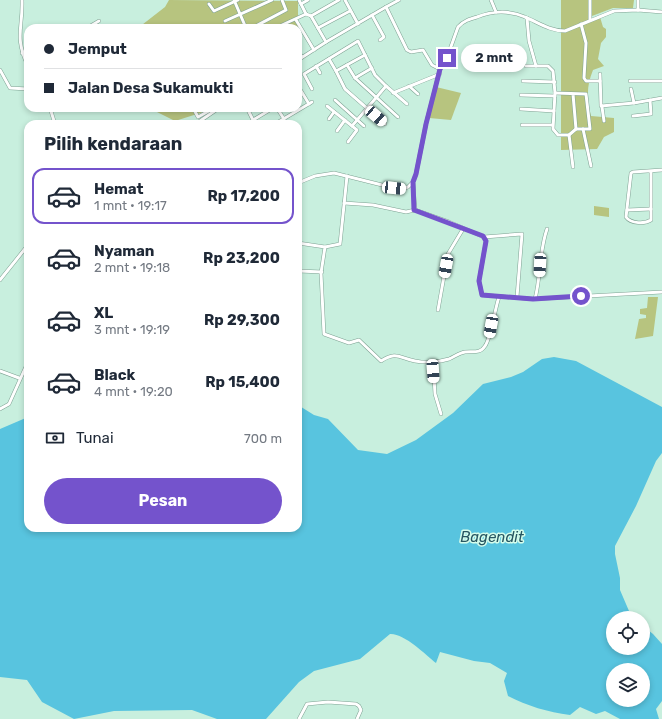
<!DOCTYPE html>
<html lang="id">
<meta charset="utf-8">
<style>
body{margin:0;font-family:Rubik,sans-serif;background:#f6f6f7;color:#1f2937;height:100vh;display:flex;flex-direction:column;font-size:15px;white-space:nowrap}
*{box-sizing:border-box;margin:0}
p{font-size:13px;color:#747a83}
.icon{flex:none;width:22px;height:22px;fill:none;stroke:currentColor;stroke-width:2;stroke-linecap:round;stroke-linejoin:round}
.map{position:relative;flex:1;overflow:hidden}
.panel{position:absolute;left:24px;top:120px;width:278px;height:412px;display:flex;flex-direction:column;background:#fff;border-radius:12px;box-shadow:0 2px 6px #0003}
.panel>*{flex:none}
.guide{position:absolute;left:24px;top:24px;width:278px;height:88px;border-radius:12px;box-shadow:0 2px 6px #0003;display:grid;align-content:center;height:88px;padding:0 20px;background:#fff}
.tools{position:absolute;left:606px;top:611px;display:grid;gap:8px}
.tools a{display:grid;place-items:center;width:44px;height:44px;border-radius:50%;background:#fff;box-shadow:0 2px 6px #0003;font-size:20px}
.end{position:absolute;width:18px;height:18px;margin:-9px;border:5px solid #7453cc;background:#fff;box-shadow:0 0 0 2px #fff}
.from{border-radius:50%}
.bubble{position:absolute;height:28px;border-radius:14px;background:#fff;box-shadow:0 2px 6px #0003;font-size:13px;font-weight:700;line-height:28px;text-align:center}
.car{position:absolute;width:12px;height:24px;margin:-12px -6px;border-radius:5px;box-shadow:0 0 3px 1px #0007;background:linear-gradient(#fff 24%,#345 0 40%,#fff 0 76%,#345 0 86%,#fff 0)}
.guide b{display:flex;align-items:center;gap:14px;height:38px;font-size:15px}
.guide b+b{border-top:1px solid #e0e1e3}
.guide i{width:10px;height:10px;background:#1f2937}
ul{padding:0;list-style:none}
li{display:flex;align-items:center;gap:12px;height:56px;margin:0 8px 6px;padding:0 12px;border:2px solid transparent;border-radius:12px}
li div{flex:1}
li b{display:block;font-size:15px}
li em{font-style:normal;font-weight:700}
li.selected{border-color:#7453cc}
li>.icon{width:36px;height:36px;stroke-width:1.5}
h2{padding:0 20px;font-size:18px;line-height:48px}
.pay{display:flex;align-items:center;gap:10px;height:44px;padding:0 20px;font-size:15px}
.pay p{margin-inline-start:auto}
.primary-button{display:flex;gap:8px;margin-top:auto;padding:8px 20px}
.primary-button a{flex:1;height:46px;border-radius:24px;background:#7453cc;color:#fff;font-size:16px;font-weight:700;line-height:46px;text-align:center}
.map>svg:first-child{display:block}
</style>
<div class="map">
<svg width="662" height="719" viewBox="0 0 662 719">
<rect width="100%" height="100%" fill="#c8efde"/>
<g fill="#b7c47f">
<path d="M169,0L298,1V39V28H138L165,7Z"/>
<path d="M561,0H589L588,17L590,21L600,17L603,27L606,29V37L601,43L598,59L604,66L593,70C586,87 587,100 591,116L614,118V132L604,137L597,149L561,150Z"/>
<path d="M592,0H634L633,8H613L592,16Z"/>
<path d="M436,87L461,93L451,120L429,118Z"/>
<path d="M149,108H216L175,121Z"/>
<path d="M594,206L609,208V217L594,215Z"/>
<path d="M648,297H658L653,336L635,339L639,319L646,318V315L640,314V309L647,308Z"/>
</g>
<path fill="#58c4df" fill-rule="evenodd" d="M554,357L576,361L662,407V453L656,461L636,506L615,546V554L620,578V590L632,618H613V648H643V626L653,634L662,644V701L656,709L659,719H620L605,711L596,714L580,707L570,715C548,712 527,706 508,696L504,681L507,673L490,663L474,661L440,652L436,663C426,655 404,633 390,634L360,659L314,671L299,682L266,719H217L192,710L114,711L74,719L42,702L27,680L0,677V429L28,417V528H298V436L301,431L298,428V405L314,415L328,419L358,450L387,454L416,440L453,413L483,384L511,377L523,372L542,359ZM613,670H643V700H613Z"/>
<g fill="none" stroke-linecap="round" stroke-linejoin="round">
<g stroke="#7ea293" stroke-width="4">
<g id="street">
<path d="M22,0C23,29 14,36 28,66"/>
<path d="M234,0L246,28"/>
<path d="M299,0L306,14L311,16L326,42"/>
<path d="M345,0L358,24"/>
<path d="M491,0L496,12"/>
<path d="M209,4L214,11L238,0"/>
<path d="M301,4L308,0"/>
<path d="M386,7L399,0"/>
<path d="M638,10V0"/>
<path d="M372,15L384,37L380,40"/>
<path d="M311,16L339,0"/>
<path d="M527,18L529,41L536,66"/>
<path d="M590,19V0"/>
<path d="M296,20L314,50"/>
<path d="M225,21L272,0"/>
<path d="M581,24L586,43L584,78L586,81H600"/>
<path d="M87,28L99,21"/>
<path d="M252,28L286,10L282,0"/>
<path d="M284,28L282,25L306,14"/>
<path d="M318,28L350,11"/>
<path d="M298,51L302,57"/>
<path d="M22,53L28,50"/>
<path d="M329,59L336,71L365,55"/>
<path d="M298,60L326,42L386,7L407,50L411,52L423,50L432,65L440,69"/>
<path d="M347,65L355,78L398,117"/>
<path d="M316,66L320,73"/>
<path d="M526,66H548L553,71L555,93L553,129L558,135H569L576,129"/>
<path d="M0,70L10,88L28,89"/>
<path d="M336,71L345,89L385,124"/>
<path d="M600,74L601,106L634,103"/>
<path d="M355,78L372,68"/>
<path d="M523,81L555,82"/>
<path d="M630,81H662"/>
<path d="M298,86L309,104"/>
<path d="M409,86L418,94"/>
<path d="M312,89L304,74L358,41L375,75L386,86L407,104"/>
<path d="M631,89L634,103L662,98"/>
<path d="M393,93L440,74"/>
<path d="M555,93L586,94L590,129H576L573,94"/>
<path d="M521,95L555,96"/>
<path d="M335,100L364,126"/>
<path d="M327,106L357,130L348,142"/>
<path d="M602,107L604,121"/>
<path d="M50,108L55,124"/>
<path d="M193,108L198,117L214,108"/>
<path d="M247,108L255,124"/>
<path d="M277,108L284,119"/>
<path d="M521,109L554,111"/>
<path d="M633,116L651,114L650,100"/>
<path d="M329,119L334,112"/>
<path d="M253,120L273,108"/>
<path d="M200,121L219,108"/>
<path d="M275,124L312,102"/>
<path d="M522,125H552"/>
<path d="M352,126L386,86"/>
<path d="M583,129L591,166"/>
<path d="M337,131L345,120"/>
<path d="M569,135L573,167"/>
<path d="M651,171V220C645,224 631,224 626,217L631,173L633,172L662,170"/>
<path d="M413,182L415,210L449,222L484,237L486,241L479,281L482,295L533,299L662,292"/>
<path d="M298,183L315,176L334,173L394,188L403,189L408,187L413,182L416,174L426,124L440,69L444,66L458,27C463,21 470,19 477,17C492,11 510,10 525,17C539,23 550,31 565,31L614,11L638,10L662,12"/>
<path d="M344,203L373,205L406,212L415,210"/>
<path d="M627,210L651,209"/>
<path d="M484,237L522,234L517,297"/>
<path d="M298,243L325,247L321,273L324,334L349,343L359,340L381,361C397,351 399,358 415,361C425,363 439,362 449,359C454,357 459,353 465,352C473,351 480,354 485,346C491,338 495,308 499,297"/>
<path d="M325,247L340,244L347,176"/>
<path d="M299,271L322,272"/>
<path d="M0,280L28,245"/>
<path d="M535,299C541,276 539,252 547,229"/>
<path d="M438,310L448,254L463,229"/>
<path d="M433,361L435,394L441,414"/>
<path d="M0,371L19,378"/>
<path d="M0,409L9,404L28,362"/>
<path d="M299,719L307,704L328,702L356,704L359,706L361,710L357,719"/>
</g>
</g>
<use href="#street" stroke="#fff" stroke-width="3"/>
</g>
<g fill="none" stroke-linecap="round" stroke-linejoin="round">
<path stroke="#7453cc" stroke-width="5" d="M447,58L440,69L436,85L426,124L416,174L413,182L414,210L483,236L486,241L479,281L482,295L533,299L581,296"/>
</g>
<g text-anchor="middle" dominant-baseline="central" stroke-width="3" stroke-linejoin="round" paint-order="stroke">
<g font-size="15" font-style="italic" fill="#275662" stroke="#d5fdec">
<text x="492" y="537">Bagendit</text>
</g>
</g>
</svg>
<div class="tools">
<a><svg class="icon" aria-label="locate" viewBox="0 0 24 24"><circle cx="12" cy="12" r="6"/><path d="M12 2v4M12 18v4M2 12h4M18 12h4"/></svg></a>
<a><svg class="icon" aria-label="layers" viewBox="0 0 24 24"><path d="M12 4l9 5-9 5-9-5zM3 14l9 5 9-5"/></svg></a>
</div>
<i class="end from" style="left:581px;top:296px"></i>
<i class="end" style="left:447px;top:58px"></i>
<div class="bubble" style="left:461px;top:44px;width:66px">2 mnt</div>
<i class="car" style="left:376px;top:116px;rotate:131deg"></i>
<i class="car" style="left:394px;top:188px;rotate:96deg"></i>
<i class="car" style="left:540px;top:265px;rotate:183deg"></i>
<i class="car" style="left:446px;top:266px;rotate:190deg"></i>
<i class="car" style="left:491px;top:326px;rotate:190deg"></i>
<i class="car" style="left:433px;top:371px;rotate:176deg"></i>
<div class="guide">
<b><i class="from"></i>Jemput</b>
<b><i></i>Jalan Desa Sukamukti</b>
</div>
<section class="panel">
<h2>Pilih kendaraan</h2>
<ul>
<li class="selected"><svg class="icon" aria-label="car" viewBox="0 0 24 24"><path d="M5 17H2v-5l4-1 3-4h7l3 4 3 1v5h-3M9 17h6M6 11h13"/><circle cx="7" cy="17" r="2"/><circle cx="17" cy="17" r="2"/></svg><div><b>Hemat</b><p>1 mnt · 19:17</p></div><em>Rp 17,200</em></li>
<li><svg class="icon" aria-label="car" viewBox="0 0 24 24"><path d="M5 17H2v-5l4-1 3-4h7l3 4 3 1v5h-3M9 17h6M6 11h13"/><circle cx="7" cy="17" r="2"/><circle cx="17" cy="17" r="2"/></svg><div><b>Nyaman</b><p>2 mnt · 19:18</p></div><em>Rp 23,200</em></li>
<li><svg class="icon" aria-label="car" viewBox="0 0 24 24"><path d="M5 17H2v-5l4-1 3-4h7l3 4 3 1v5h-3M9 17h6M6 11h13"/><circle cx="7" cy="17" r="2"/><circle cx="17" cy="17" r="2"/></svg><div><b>XL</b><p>3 mnt · 19:19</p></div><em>Rp 29,300</em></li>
<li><svg class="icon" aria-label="car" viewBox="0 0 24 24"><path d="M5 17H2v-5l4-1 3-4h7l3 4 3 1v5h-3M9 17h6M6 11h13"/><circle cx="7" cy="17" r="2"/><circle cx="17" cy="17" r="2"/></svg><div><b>Black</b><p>4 mnt · 19:20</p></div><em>Rp 15,400</em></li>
</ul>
<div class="pay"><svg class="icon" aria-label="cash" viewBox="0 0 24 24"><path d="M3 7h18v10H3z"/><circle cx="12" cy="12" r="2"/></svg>Tunai<p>700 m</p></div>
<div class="primary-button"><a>Pesan</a></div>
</section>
</div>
